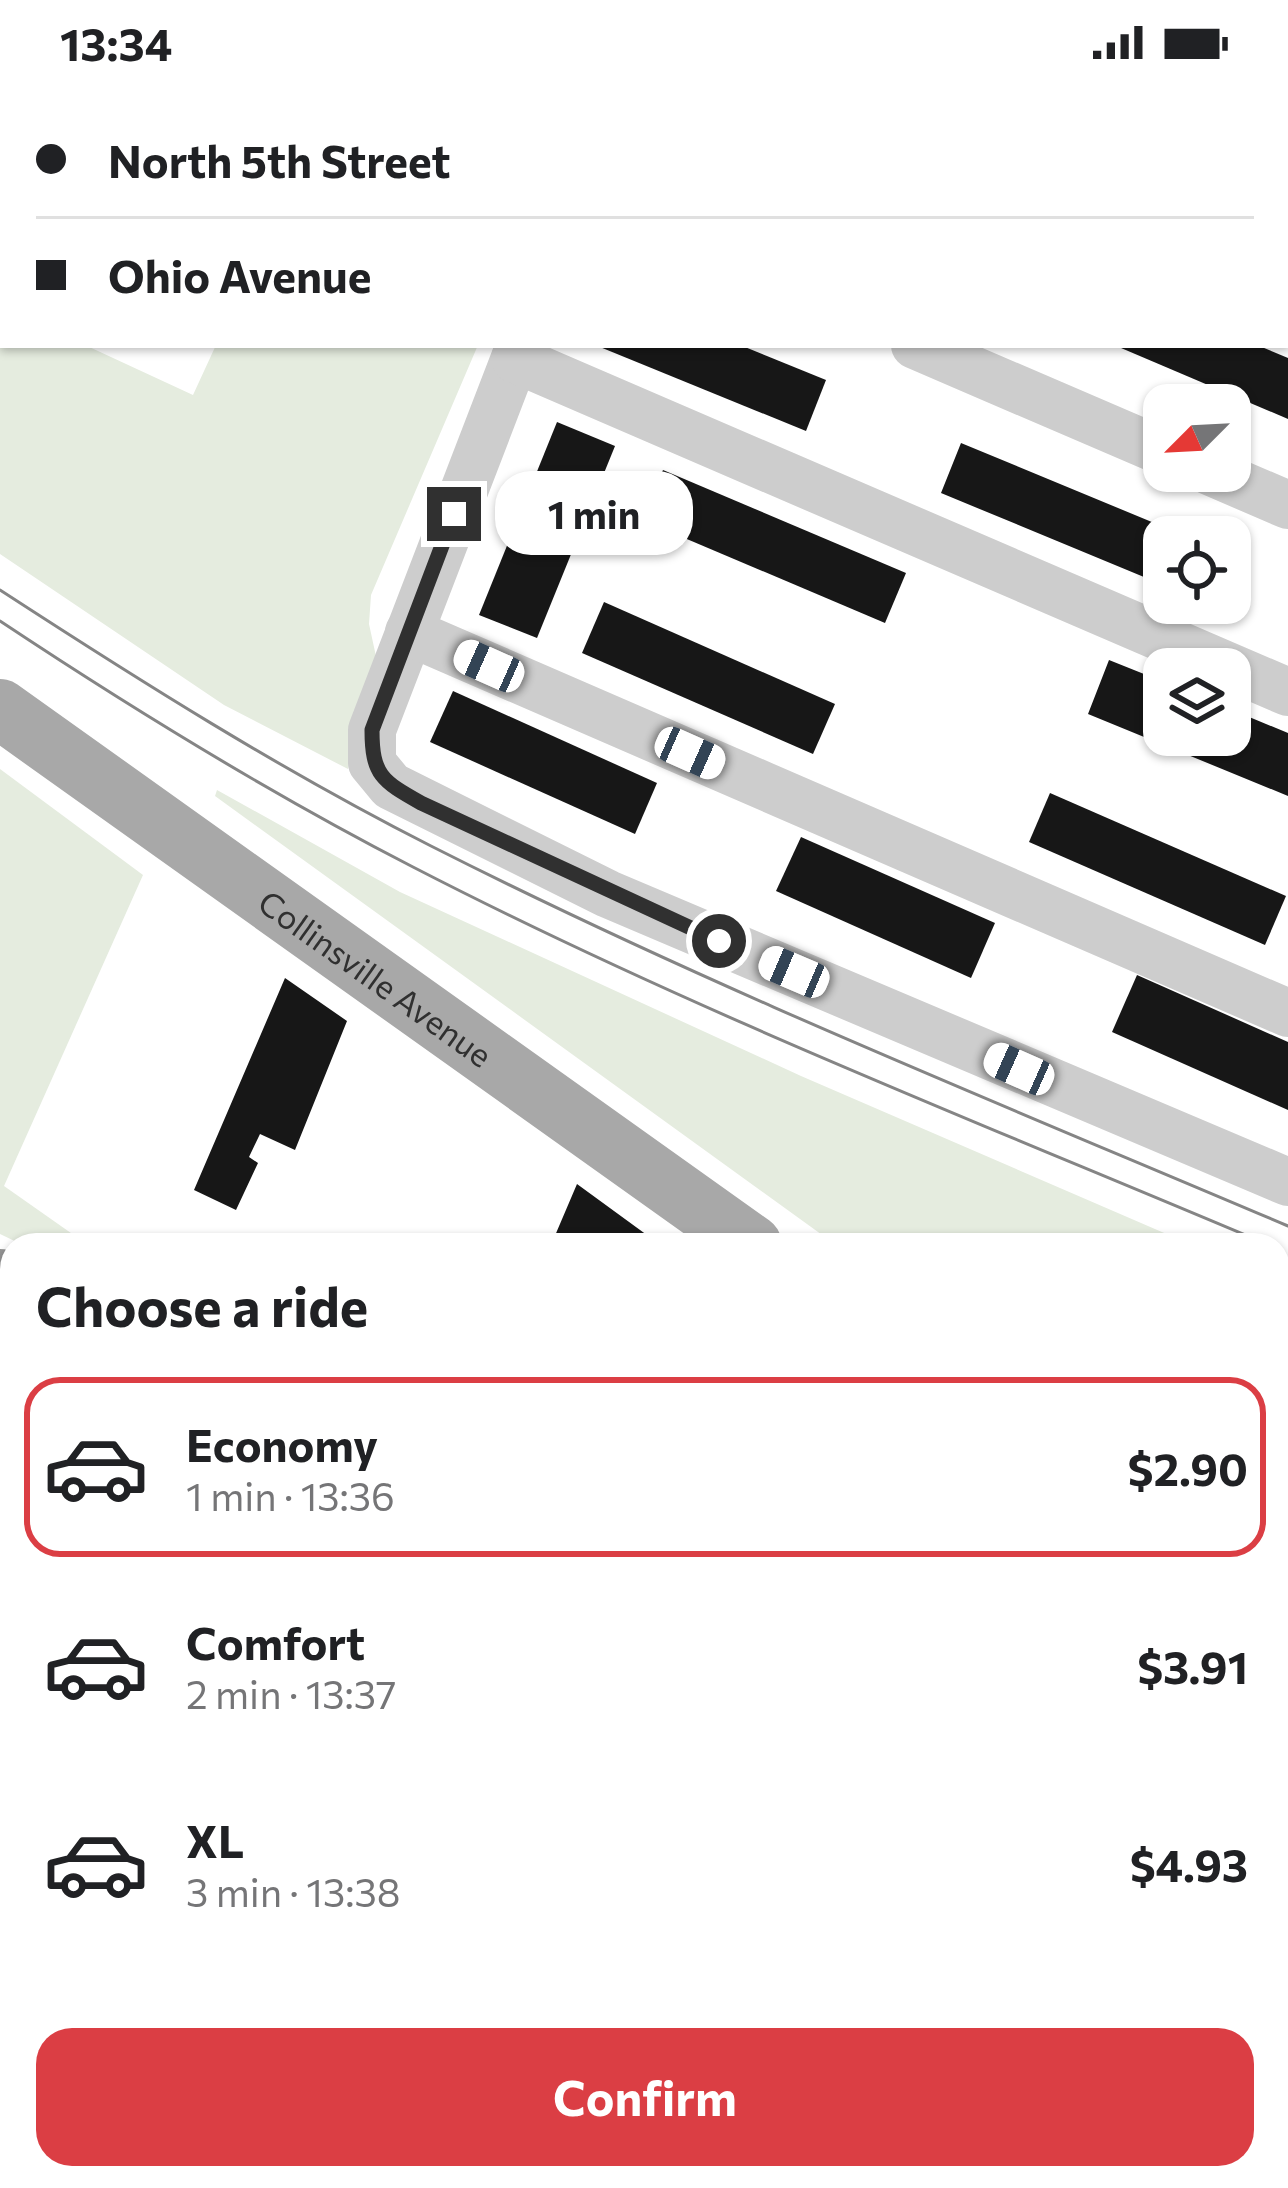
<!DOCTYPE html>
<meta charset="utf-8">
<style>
body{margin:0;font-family:Commissioner,sans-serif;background:#f2f2f2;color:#202124;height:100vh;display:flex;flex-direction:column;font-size:45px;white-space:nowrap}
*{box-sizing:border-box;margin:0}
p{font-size:39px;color:#757577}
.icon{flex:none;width:66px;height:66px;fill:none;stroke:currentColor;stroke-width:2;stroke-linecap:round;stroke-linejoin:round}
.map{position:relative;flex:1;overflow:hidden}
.panel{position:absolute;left:0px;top:1149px;width:1290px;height:957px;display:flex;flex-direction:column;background:#fff;border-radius:36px 36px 0 0;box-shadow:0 3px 9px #0004}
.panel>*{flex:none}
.guide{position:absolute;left:0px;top:0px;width:1290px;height:264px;box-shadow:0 3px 9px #0004;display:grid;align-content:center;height:264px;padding:0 36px;background:#fff}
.needle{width:78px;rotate:246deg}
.controls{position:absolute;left:1143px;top:300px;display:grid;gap:24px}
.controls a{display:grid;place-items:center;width:108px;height:108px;border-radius:24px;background:#fff;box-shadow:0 3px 9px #0004;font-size:60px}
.end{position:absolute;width:54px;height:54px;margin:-27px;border:15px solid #303030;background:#fff;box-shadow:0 0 0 6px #fff}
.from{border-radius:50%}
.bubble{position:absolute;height:84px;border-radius:36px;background:#fff;box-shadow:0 3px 9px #0004;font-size:39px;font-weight:700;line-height:84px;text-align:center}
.car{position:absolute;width:36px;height:72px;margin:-36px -18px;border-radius:15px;box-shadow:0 0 9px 3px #0007;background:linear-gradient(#fff 24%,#345 0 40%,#fff 0 76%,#345 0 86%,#fff 0)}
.guide b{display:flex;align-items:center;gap:42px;height:114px;font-size:45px}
.guide b+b{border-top:3px solid #e0e0e0}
.guide i{width:30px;height:30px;background:#202124}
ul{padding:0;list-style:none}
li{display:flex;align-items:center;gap:36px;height:180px;margin:0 24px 18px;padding:0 12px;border:6px solid transparent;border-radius:36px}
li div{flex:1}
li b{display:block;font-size:45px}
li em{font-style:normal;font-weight:700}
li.selected{border-color:#db3e44}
li>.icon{width:108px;height:108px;stroke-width:1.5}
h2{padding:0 36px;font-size:54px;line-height:144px}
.primary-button{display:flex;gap:24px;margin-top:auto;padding:24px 36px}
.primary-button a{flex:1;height:138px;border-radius:36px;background:#db3e44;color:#fff;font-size:48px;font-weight:700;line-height:138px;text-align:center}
.status{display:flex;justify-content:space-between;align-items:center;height:84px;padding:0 60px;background:#fff;direction:ltr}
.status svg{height:33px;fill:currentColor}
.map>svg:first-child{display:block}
</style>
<div class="status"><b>13:34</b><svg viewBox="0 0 49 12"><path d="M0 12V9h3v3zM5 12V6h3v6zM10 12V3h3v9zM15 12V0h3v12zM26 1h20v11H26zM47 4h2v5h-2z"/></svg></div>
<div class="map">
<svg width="1288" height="2104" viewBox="0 0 1288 2104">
<rect width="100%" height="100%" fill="#fff"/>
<g fill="#e5ecdf">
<path d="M0,222L3,261H85L193,311L216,261H478L371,511L369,540L377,577L356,636L348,685L224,621L0,470Z"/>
<path d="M0,685L143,791L4,1102L88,1161H23L0,1150Z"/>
<path d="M217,706L400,808L801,992L1192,1161H836L215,712Z"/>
<path d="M1278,1198L1288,1202V1488L1278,1481Z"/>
<path d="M1278,1600L1288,1607V2002L1278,1995Z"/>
<path d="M0,1863L12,1873V2094H262L270,2104H0Z"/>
</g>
<g fill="#171717">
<path d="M595,261H740L826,296L806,347Z"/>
<path d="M1114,261H1257L1288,274V335Z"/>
<path d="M557,338L615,362L537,554L479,531Z"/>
<path d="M961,359L1176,448L1164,453V478L1156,498L941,409Z"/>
<path d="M663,386L906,489L885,539L642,436Z"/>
<path d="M604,518L835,620L813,670L582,569Z"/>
<path d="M1109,576L1164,598V651H1230V625L1288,649V712L1088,630Z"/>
<path d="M453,607L657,699L635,750L430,658Z"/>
<path d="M1050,709L1286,812L1265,861L1029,758Z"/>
<path d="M801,753L995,839L971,894L776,807Z"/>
<path d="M1137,891L1288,958V1026L1112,948Z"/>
<path d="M285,894L347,937L295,1066L260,1050L249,1073L258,1079L236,1126L194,1106Z"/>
<path d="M577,1100L651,1154L661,1161H551Z"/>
</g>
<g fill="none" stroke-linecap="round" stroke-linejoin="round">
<g stroke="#cdcdcd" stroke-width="48">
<path d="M304,0L311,3"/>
<path d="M625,3L627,0"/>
<path d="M1287,230H1288"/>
<path d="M520,261L372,646V679L391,702L608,810L1288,1098"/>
<path d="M915,261L1164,368"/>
<path d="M515,275L1288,608"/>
<path d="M1209,387L1288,421"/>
<path d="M409,548L1288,929"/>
</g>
<g stroke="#a8a8a8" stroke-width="60">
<path id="s1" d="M0,625L752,1161"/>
<path d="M1278,1534L1288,1541"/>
</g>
<g stroke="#979797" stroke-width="66">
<path d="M0,1198L12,1205"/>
<path d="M0,1259L12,1267"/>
<path d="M0,1358L12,1366"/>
<path d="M0,1519L12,1528"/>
<path d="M0,1601L12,1611"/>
<path d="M1278,2086L1288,2095"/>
<path d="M597,2094L608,2104"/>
<path d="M743,2094L754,2104"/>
<path d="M892,2094L904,2104"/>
<path d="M981,2094L992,2104"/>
<path d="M1162,2094L1175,2104"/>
</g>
<g stroke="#858585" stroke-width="3">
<path d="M0,506C140,597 281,686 431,762C709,903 1001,1020 1288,1142"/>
<path d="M0,537C134,626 271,710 413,783C690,926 983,1040 1269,1161"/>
</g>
</g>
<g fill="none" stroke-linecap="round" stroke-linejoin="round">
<path stroke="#303030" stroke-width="15" d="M454,430L372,646C372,691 382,697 421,719L719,857"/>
</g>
<g text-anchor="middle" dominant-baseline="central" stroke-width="12" stroke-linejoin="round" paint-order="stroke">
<g font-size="33" fill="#303030" stroke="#fff">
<text stroke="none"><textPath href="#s1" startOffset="462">Collinsville Avenue</textPath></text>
</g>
</g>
</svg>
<div class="controls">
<a><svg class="needle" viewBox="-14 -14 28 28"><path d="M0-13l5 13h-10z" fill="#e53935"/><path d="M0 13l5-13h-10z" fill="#757577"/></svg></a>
<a><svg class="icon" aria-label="locate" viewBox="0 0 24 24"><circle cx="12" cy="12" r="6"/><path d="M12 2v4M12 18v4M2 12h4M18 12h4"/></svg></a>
<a><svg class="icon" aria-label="layers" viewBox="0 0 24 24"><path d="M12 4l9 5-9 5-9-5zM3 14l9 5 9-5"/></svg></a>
</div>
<i class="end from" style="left:719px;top:857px"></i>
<i class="end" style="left:454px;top:430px"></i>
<div class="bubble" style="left:495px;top:387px;width:198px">1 min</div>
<i class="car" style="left:489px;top:582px;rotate:294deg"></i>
<i class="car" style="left:690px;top:669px;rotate:114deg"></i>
<i class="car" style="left:794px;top:888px;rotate:293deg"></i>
<i class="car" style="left:1019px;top:985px;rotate:294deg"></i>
<div class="guide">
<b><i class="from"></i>North 5th Street</b>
<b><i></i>Ohio Avenue</b>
</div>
<section class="panel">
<h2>Choose a ride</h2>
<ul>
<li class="selected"><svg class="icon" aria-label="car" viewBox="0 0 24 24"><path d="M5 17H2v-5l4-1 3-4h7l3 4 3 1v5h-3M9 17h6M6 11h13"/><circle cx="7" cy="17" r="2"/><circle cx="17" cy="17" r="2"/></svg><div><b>Economy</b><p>1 min · 13:36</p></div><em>$2.90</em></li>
<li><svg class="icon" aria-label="car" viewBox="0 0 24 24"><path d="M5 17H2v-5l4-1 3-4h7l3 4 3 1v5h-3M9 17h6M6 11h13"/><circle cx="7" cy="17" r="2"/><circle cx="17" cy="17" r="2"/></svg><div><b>Comfort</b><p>2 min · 13:37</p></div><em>$3.91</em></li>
<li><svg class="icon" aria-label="car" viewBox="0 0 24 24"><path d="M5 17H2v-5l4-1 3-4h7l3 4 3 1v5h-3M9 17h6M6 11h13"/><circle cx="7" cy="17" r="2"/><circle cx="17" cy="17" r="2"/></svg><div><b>XL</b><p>3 min · 13:38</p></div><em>$4.93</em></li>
</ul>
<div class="primary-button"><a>Confirm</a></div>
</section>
</div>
